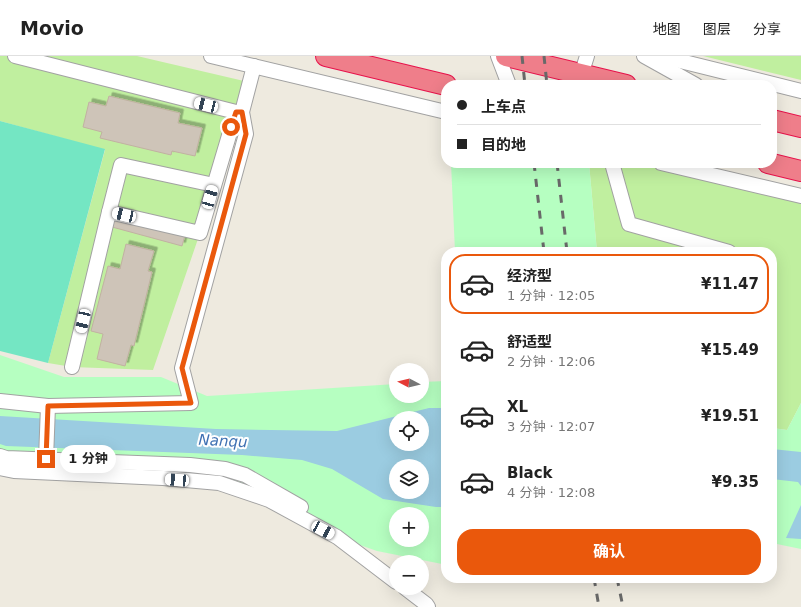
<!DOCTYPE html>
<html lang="zh">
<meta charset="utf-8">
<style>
body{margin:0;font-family:"DejaVu Sans","Noto Sans SC",sans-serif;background:#f6f6f6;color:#222;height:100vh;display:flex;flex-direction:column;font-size:15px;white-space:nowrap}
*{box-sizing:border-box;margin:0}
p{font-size:13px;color:#767676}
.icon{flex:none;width:22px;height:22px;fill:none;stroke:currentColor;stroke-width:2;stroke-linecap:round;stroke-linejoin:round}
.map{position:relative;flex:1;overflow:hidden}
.details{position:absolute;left:441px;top:191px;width:336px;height:336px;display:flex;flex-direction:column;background:#fff;border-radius:16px;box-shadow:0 4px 16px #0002}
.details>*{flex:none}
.guide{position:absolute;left:441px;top:24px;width:336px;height:88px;border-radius:16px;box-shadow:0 4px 16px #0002;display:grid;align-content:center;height:88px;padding:0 16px;background:#fff}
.needle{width:26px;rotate:277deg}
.fabs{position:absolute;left:389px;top:307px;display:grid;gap:8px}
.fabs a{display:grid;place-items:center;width:40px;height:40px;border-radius:50%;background:#fff;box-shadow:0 4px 16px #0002;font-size:20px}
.end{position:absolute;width:18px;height:18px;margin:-9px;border:5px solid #ea580c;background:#fff;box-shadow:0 0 0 2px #fff}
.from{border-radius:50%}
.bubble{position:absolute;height:28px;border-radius:14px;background:#fff;box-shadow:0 4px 16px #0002;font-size:13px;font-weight:700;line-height:28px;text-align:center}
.car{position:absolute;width:12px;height:24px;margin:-12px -6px;border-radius:5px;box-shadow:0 0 3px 1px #0007;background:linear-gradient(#fff 24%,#345 0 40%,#fff 0 76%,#345 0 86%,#fff 0)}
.guide b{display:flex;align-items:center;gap:14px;height:38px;font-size:15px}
.guide b+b{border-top:1px solid #e0e0e0}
.guide i{width:10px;height:10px;background:#222}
ul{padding:7px 0 0;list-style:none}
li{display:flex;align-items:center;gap:12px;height:60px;margin:0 8px 6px;padding:0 8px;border:2px solid transparent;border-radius:16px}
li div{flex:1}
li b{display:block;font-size:15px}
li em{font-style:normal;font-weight:700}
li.selected{border-color:#ea580c}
li>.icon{width:36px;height:36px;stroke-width:1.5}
.button{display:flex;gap:8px;margin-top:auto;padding:8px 16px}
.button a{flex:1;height:46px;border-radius:16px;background:#ea580c;color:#fff;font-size:16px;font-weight:700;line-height:46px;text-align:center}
header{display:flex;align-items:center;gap:24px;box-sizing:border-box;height:56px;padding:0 20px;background:#fff;border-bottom:1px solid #e0e0e0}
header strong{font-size:19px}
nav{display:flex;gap:22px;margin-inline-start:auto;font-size:14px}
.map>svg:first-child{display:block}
</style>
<header>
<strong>Movio</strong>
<nav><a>地图</a><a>图层</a><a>分享</a></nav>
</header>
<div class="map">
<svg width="801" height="551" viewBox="0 0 801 551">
<defs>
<filter id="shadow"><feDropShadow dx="3.5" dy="-3.5" stdDeviation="0" flood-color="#0004"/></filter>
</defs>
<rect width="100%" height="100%" fill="#eeeadf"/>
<g fill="#c0ef9f">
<path d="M0,0H137L244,25L200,177L153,314L72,311L48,307L105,94L0,65Z"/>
<path d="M703,0H801V24Z"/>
<path d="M589,107H661L801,140V347L787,374L772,372V196H597Z"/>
</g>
<g fill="#b6ffc1" fill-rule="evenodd">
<path d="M451,107H589L597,196H455Z"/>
<path d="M0,299L64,321H161L207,340L396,328V340H422V326L446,325V507L442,508L377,495L337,481L219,427L0,412ZM396,362H422V388H396ZM396,410H422V436H396ZM396,458H422V484H396Z"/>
<path d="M801,347V493L772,487V372L787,374Z"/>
</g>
<path fill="#74e6c3" d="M0,65L105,93L48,307L0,295Z"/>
<g fill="#9bcce1" fill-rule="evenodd">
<path d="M429,352H446V451H436L383,443L332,413L302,404L242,399L6,390L0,388V360L216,373L337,375ZM396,362H422V388H396ZM396,410H422V436H396Z"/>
<path d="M772,393L801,396V430L798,426L772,423Z"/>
<path d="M801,449V483L786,482Z"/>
</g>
<g fill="#cec4b8" stroke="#c1b1a1" filter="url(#shadow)">
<path d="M109,40L180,57L178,67L202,72L195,100L172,95L171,99L100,82L102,76L83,71L89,46L106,50Z"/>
<path d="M115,161L185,179L182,190L112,171Z"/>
<path d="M126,188L154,195L148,215L152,216L134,290L131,289L125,310L97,303L103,278L91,275L108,210L120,213Z"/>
</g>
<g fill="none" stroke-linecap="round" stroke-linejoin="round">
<g stroke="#a2a2a2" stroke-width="16">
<g id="minor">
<path d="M15,0L236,56L200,177L109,156L72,311"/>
<path d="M211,0L446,56"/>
<path d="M498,0L509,29"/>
<path d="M644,0L696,29"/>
<path d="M660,0L801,35"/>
<path d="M578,29L587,0"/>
<path d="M612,107L629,168L729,196"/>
<path d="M661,107L801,140"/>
<path d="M109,156L121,109L214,129"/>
<path d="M0,345L48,350L191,347L182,312L246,78L242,56L254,10"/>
<path d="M0,400L6,402L190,409L225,413L245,419L301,451"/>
<path d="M46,403L48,350"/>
<path d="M0,412L14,415L163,422L219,427L269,444L337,481L396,526"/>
<path d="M405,532L426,548L428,551"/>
</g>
</g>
<g stroke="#e7124b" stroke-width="22">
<g id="highway">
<path d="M326,0L446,29"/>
<path d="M506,0L626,29"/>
<path d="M772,64L801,71"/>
<path d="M768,107L801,115"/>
</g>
</g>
<use href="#minor" stroke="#fff" stroke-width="14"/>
<use href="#highway" stroke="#ef7e8a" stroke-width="20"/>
<g stroke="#696969" stroke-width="3" stroke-dasharray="8 8" stroke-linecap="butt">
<path d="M522,0L525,29"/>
<path d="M544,0L547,29"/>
<path d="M534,107L544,196"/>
<path d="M557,107L567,196"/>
<path d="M594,522L599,551"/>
<path d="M617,522L623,551"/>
</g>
</g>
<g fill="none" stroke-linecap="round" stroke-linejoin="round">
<path stroke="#ea580c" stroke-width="5" d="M46,403L48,350L191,347L182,312L246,78L242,56H236L231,71"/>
</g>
<g text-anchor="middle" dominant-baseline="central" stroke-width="4" stroke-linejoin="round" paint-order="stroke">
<g font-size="15" font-style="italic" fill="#3f71b3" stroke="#fff">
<text transform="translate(223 385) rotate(3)">Nanqu</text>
</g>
</g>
</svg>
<div class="fabs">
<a><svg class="needle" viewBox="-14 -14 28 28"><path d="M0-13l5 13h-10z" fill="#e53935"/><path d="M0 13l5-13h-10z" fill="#767676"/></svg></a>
<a><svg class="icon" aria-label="locate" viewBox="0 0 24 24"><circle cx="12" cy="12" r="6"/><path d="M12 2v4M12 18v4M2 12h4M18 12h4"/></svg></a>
<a><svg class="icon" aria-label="layers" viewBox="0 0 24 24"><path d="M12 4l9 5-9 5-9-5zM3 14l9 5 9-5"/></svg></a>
<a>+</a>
<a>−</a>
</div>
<i class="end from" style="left:231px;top:71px"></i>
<i class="end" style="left:46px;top:403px"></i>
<div class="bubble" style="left:60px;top:389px;width:56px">1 分钟</div>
<i class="car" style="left:206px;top:49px;rotate:284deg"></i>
<i class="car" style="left:210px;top:141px;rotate:16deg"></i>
<i class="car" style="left:124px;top:159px;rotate:283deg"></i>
<i class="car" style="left:83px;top:265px;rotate:193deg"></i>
<i class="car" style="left:177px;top:424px;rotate:274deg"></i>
<i class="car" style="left:323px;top:474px;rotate:118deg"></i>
<div class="guide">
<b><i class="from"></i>上车点</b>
<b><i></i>目的地</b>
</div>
<section class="details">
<ul>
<li class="selected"><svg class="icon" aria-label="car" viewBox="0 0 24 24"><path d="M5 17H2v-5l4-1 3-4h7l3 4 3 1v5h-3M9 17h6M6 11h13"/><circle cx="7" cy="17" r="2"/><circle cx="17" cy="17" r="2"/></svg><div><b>经济型</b><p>1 分钟 · 12:05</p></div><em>¥11.47</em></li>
<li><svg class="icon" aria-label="car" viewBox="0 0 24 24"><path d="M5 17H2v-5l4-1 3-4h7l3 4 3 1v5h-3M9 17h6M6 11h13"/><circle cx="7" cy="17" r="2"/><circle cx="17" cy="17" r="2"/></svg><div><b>舒适型</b><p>2 分钟 · 12:06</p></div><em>¥15.49</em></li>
<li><svg class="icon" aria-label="car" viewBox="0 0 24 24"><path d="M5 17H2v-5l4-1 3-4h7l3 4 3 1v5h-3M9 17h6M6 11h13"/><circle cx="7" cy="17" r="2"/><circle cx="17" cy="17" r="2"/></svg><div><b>XL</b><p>3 分钟 · 12:07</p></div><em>¥19.51</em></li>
<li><svg class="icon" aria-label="car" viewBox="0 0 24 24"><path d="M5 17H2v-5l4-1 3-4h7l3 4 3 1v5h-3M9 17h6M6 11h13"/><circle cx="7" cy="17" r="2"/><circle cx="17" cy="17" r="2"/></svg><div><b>Black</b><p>4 分钟 · 12:08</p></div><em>¥9.35</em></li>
</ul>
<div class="button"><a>确认</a></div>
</section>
</div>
